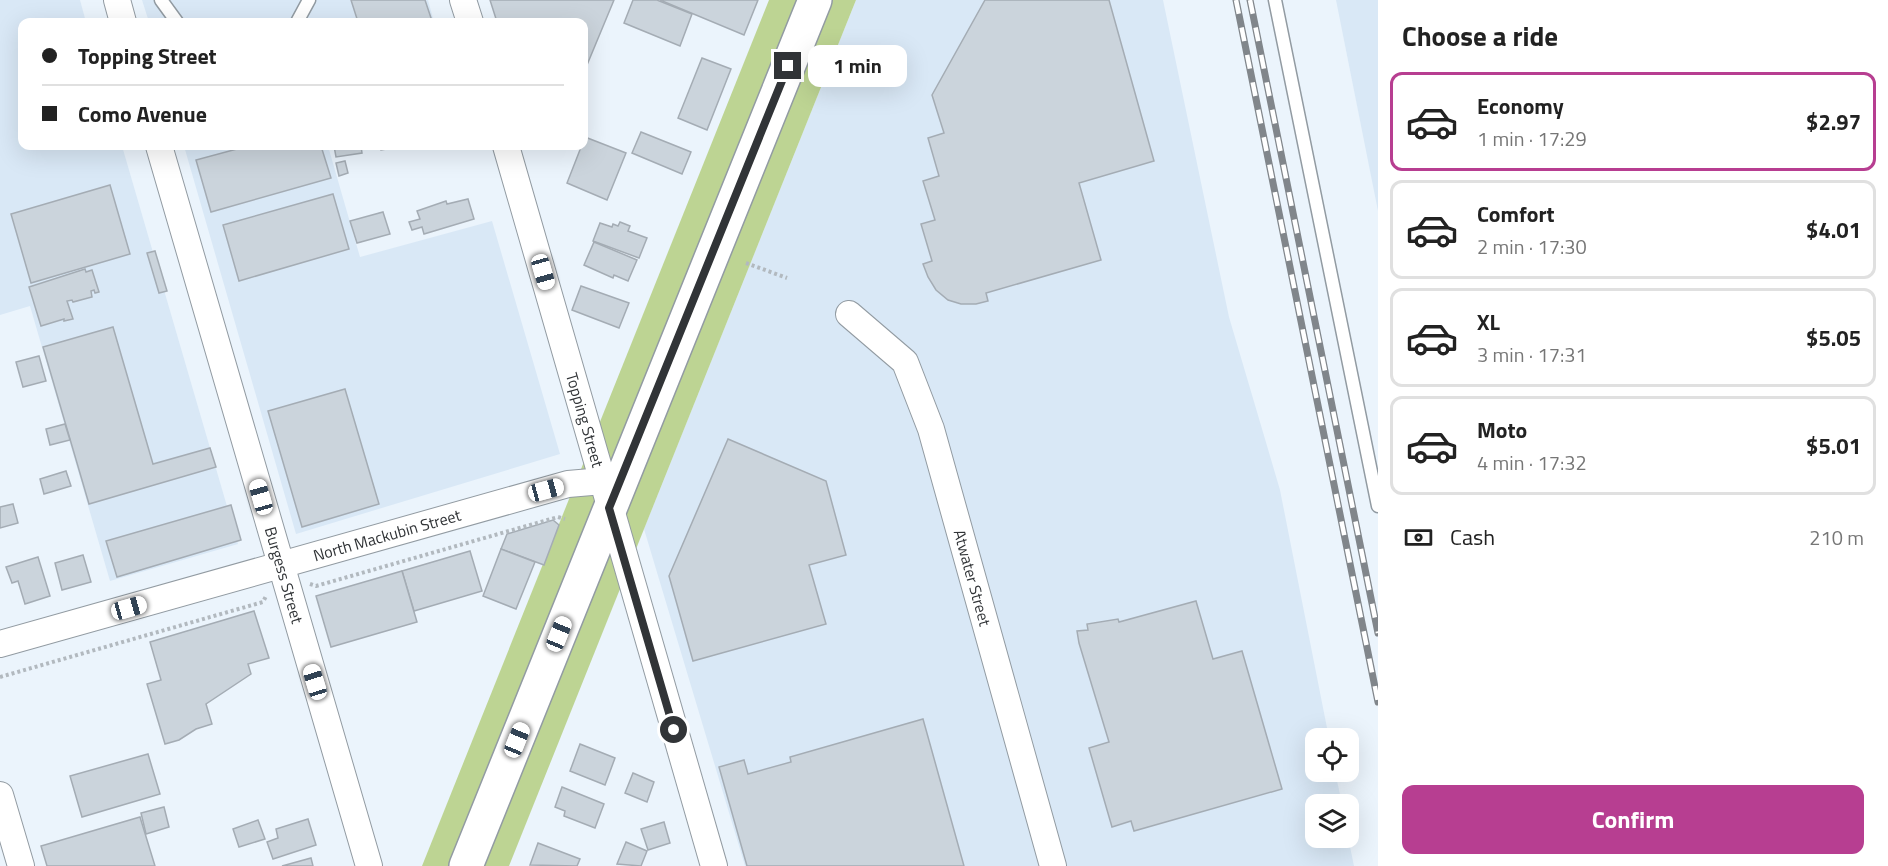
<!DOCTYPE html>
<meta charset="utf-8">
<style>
body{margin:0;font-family:"Titillium Web",sans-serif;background:#f2f2f2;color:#222;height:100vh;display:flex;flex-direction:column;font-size:22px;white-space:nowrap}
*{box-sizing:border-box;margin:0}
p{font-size:20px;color:#767676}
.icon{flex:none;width:33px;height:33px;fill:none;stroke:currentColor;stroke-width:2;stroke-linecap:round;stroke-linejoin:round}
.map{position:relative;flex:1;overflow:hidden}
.side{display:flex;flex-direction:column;background:#fff;width:510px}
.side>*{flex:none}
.banner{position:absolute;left:18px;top:18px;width:570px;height:132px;border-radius:12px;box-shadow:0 6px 24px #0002;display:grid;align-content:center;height:132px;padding:0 24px;background:#fff}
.tools{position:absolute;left:1305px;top:728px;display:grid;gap:12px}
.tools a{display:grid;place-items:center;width:54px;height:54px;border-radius:12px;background:#fff;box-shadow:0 6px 24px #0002;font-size:30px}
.end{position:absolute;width:27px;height:27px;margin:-14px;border:8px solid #313437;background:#fff;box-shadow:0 0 0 3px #fff}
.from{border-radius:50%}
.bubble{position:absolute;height:42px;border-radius:12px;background:#fff;box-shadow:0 6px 24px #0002;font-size:20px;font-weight:700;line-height:42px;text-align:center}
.car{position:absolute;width:18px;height:36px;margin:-18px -9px;border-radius:8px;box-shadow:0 0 4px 2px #0007;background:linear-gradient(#fff 24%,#345 0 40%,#fff 0 76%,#345 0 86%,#fff 0)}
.banner b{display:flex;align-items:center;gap:21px;height:57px;font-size:22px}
.banner b+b{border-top:2px solid #e0e0e0}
.banner i{width:15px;height:15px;background:#222}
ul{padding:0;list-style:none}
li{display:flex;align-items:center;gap:18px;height:99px;margin:0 12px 9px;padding:0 12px;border:3px solid #e0e0e0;border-radius:12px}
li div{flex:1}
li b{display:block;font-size:22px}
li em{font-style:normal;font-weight:700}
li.active{border-color:#b73e91}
li>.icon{width:54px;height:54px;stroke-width:1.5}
h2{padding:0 24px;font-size:27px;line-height:72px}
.pay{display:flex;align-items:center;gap:15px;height:66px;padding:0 24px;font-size:22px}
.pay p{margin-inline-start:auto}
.button{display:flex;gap:12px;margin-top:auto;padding:12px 24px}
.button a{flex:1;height:69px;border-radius:12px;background:#b73e91;color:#fff;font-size:24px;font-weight:700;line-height:69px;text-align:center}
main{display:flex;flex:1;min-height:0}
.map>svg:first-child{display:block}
</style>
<main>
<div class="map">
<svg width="1378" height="866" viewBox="0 0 1378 866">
<rect width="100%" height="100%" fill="#ebf4fc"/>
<g fill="#d9e8f6">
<path d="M0,0H80L86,22H22V146H122L238,544L110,581L30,306L0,315Z"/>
<path d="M142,0H428L434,22H149Z"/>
<path d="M856,0H1163L1229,317L1280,490L1329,738H1316V771H1335L1342,804H1316V837H1348L1354,866H745L644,529Z"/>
<path d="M1336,0H1378V211Z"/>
<path d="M184,146H328L360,257L492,221L560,454L296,534Z"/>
</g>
<path fill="#bdd493" d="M769,0H856L509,866H422Z"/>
<g fill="#cbd4dc" stroke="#a4acb4" stroke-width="1.5">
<path d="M351,0H425L432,21L425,22H358Z"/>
<path d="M490,0H614L587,65L584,66V22H497Z"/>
<path d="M633,0H657L692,14L680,46L624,23Z"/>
<path d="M660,0H758L744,35Z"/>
<path d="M985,0H1109L1154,161L1079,183L1101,260L986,293L988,301L976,304H961L948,300L936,290L928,277L923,264L932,261L921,224L935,220L923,181L939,176L928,138L944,133L932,95Z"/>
<path d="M702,58L731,69L707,130L678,118Z"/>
<path d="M641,132L691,152L682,174L632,153Z"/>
<path d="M585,137L626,153L607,200L567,183Z"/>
<path d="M248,146H321L331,178L211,212L196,160Z"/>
<path d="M334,146H361L362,153L336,157Z"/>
<path d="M380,146H405L381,150Z"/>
<path d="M345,161L348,173L339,176L336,163Z"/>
<path d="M110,185L130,254L31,283L11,214Z"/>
<path d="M333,194L349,249L239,281L223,225Z"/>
<path d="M468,199L474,219L424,234L422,227L412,230L409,222L420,219L417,211L446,201L447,204Z"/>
<path d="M383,212L390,234L357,243L350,221Z"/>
<path d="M620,222L630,226L628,231L647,238L639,258L593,241L600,223L612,227L613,224L618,226Z"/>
<path d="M594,242L637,260L628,281L614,275L613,278L584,265Z"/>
<path d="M155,251L167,291L159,293L147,253Z"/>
<path d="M85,269L86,272L92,270L99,292L95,293L94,290L91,291L92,297L73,302L72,300L67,301L73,319L64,321V319L41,326L29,287Z"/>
<path d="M581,286L629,303L619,328L572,310Z"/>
<path d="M113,327L153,464L210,448L216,467L89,504L43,347Z"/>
<path d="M39,356L46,381L23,387L16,362Z"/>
<path d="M345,389L379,504L302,527L268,411Z"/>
<path d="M65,424L70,440L50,445L46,429Z"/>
<path d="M728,439L826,481L846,555L809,565L826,624L693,661L669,576Z"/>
<path d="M66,471L71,486L44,494L40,479Z"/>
<path d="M13,504L18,523L0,528V507Z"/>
<path d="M231,505L241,540L117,577L106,541Z"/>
<path d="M553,520L559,525L544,565L501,549L507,534Z"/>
<path d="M501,549L535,562L516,609L483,596Z"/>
<path d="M470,551L482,591L414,611L402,571Z"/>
<path d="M83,555L91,582L62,590L55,563Z"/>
<path d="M38,557L50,596L25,604L18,581L12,583L6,567Z"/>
<path d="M402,571L417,622L331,647L316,596Z"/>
<path d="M1196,601L1213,659L1242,651L1282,789L1134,831L1131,821L1112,827L1089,748L1109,742L1079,643L1077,631L1088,630L1087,624L1118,619L1119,622Z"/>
<path d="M254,611L269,658L248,664L251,674L206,704L212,724L196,729L179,740L165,744L147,684L161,680L150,642Z"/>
<path d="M923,719L964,866H747L719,767L744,760L748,774L791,762L790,757Z"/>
<path d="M580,744L615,758L605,785L570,771Z"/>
<path d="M148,754L160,794L82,817L70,776Z"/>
<path d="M633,773L654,782L647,802L625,793Z"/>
<path d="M562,787L604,804L595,828L564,816L565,811L555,807Z"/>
<path d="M164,807L169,827L146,834L141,813Z"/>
<path d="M140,817L155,866H47L41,846Z"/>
<path d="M308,819L316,845L273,859L267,842L278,838L276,829Z"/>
<path d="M258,820L265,839L239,847L233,829Z"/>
<path d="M664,822L670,843L648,850L641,829Z"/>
<path d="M626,842L647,851L641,866L617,864Z"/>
<path d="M538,843L580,859L577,866L530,865Z"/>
<path d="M311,858L313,866H282Z"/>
</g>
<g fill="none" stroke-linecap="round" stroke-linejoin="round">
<g stroke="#929ba2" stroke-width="15">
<g id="lane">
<path d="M161,0L177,22"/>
<path d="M1275,0L1378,506"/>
<path d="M297,22L309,0"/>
</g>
</g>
<g stroke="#929ba2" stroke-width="28">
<g id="street">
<path d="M117,0L123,22"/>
<path d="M463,0L470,22"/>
<path id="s1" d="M159,146L369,866"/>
<path id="s2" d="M506,146L714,866"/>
<path id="s3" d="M849,314L905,362L931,429L1053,866"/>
<path id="s4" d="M0,644L568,484L603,481"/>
<path d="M0,795L21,866"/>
</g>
</g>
<g stroke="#929ba2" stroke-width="36">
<path id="secondary" d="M466,866L815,0"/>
</g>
<g stroke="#b2b9bf" stroke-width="4" stroke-dasharray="3 3" stroke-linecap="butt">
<path d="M746,263L787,278"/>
<path d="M310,584L316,586L558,517L565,519"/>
<path d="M0,677L263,602L266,596"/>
</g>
<use href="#lane" stroke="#fff" stroke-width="12"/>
<use href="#street" stroke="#fff" stroke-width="26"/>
<use href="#secondary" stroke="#fff" stroke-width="33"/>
<g stroke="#81868b" stroke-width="7">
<g id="rail">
<path d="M1236,0L1378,702"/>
<path d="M1250,0L1378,633"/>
</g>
</g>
<use href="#rail" stroke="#fff" stroke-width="4.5" stroke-dasharray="14" stroke-linecap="butt"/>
</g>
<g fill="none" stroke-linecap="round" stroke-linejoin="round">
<path stroke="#313437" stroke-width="8" d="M674,730L609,508L788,66"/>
</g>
<g text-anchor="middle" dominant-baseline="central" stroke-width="4.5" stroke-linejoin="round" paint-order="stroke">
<g font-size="16" fill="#313437" stroke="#fff">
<text stroke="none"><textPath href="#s2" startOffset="285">Topping Street</textPath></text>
<text stroke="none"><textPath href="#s4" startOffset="402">North Mackubin Street</textPath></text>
<text stroke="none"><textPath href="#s1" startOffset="447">Burgess Street</textPath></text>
<text stroke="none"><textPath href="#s3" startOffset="300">Atwater Street</textPath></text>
</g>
</g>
</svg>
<div class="tools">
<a><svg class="icon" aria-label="locate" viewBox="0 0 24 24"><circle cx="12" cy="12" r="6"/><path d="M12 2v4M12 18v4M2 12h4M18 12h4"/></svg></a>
<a><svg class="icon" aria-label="layers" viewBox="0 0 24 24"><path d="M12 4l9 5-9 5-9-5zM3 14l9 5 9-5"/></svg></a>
</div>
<i class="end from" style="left:674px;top:730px"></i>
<i class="end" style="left:788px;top:66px"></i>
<div class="bubble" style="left:808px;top:45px;width:99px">1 min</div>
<i class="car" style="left:543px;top:272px;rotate:164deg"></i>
<i class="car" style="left:546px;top:490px;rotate:75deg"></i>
<i class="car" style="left:261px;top:497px;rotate:344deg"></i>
<i class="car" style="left:129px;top:608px;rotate:74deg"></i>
<i class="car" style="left:559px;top:634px;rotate:22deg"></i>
<i class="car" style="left:315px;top:682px;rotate:343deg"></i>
<i class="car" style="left:517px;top:740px;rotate:22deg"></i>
<div class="banner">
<b><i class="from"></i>Topping Street</b>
<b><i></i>Como Avenue</b>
</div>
</div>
<section class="side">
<h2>Choose a ride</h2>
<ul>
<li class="active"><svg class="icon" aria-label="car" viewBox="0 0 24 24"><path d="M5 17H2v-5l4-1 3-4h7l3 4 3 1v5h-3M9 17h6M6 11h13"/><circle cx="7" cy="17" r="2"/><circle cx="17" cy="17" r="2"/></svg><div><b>Economy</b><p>1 min · 17:29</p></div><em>$2.97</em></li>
<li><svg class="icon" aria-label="car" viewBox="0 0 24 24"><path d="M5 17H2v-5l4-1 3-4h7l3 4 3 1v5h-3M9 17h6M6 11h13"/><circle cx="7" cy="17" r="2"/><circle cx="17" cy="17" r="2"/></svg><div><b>Comfort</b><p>2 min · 17:30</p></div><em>$4.01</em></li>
<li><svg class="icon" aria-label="car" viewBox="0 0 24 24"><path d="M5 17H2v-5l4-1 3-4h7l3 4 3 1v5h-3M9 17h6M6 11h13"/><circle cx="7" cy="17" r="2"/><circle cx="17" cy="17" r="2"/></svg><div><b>XL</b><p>3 min · 17:31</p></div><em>$5.05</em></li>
<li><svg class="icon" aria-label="car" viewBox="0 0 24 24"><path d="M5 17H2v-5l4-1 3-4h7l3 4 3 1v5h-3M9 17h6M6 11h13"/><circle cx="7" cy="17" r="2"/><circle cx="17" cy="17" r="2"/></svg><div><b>Moto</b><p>4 min · 17:32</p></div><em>$5.01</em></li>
</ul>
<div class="pay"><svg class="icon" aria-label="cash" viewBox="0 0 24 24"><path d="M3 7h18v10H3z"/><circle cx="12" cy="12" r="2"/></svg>Cash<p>210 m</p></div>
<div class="button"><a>Confirm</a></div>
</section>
</main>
